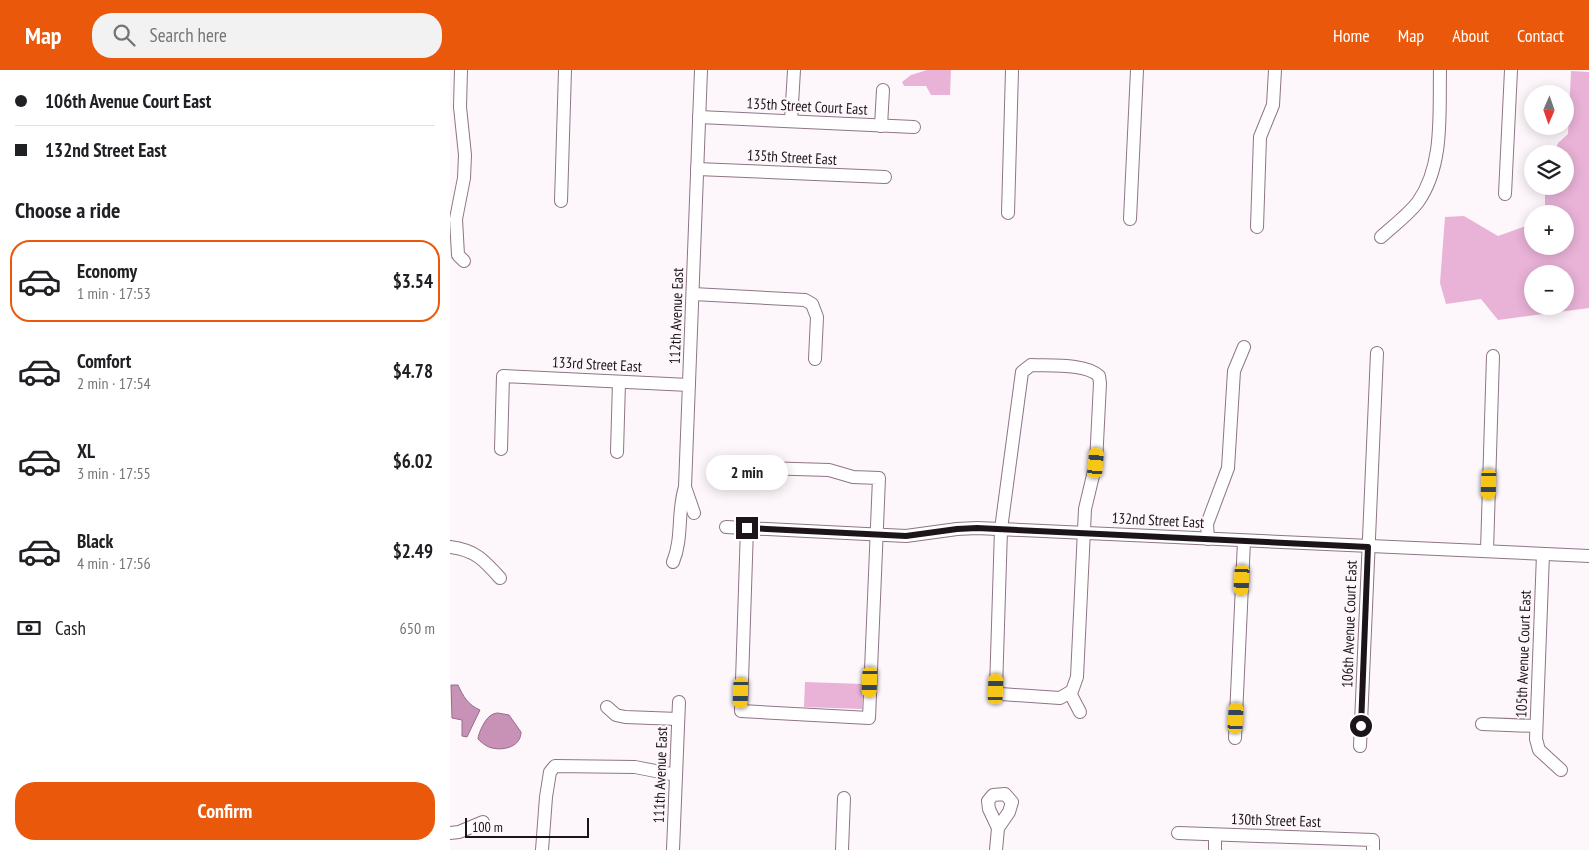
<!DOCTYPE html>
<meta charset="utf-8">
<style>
body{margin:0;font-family:"PT Sans Narrow",sans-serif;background:#f2f2f2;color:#202124;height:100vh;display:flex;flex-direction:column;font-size:19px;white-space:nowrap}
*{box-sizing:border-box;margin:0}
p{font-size:16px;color:#757577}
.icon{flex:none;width:28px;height:28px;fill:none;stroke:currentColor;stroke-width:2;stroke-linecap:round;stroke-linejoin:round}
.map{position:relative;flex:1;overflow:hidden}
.panel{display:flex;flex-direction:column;background:#fff;width:450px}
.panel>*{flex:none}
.hud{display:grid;align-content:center;height:110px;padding:0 15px;background:#fff}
.needle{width:32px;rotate:182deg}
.tools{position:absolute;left:1074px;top:15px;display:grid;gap:10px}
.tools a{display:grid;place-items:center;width:50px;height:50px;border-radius:50%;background:#fff;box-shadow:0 2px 12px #0003;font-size:25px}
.scale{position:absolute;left:15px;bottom:12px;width:124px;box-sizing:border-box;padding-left:5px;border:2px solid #1d141a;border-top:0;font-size:14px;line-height:18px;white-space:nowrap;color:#1d141a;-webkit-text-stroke:4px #fdf7fb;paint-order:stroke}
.end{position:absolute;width:22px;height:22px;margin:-11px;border:6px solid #1d141a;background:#fff;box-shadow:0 0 0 2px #fff}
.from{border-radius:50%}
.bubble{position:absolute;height:35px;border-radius:18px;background:#fff;box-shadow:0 2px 12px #0003;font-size:16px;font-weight:700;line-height:35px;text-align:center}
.car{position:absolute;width:15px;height:30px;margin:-15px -8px;border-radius:6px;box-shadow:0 0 4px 1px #0007;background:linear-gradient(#f5c518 24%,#345 0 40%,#f5c518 0 76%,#345 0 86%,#f5c518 0)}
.hud b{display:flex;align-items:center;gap:18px;height:48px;font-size:19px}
.hud b+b{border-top:1px solid #e0e0e0}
.hud i{width:12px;height:12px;background:#202124}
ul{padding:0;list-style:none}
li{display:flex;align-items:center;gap:15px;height:82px;margin:0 10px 8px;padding:0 5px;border:2px solid transparent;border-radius:20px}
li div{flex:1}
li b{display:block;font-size:19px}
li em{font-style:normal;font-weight:700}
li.selected{border-color:#ea580c}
li>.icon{width:45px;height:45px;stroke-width:1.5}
h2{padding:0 15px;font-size:22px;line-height:60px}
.pay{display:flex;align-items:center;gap:12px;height:55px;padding:0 15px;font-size:19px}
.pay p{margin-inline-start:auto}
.action{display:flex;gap:10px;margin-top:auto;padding:10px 15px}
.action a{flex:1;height:58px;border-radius:20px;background:#ea580c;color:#fff;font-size:20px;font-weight:700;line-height:58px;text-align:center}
header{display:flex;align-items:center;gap:30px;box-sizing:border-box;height:70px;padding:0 25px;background:#ea580c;color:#fff}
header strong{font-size:24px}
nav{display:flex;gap:28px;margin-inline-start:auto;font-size:18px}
.search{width:350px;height:45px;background:#f2f2f2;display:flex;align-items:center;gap:12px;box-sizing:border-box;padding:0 18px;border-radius:20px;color:#757577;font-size:19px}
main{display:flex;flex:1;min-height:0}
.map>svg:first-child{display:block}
</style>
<header>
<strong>Map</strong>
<div class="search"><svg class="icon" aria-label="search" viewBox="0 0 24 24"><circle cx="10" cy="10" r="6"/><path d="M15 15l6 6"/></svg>Search here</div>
<nav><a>Home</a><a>Map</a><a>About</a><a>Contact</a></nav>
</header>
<main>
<section class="panel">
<div class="hud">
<b><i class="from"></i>106th Avenue Court East</b>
<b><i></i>132nd Street East</b>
</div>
<h2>Choose a ride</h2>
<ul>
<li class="selected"><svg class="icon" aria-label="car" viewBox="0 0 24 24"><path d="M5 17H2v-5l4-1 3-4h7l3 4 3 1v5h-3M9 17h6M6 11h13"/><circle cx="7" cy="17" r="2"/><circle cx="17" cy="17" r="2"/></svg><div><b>Economy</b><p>1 min · 17:53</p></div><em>$3.54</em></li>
<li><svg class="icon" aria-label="car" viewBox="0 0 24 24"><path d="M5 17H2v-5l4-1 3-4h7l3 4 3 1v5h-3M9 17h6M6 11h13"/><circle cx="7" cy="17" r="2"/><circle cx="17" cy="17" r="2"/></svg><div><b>Comfort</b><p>2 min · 17:54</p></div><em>$4.78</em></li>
<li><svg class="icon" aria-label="car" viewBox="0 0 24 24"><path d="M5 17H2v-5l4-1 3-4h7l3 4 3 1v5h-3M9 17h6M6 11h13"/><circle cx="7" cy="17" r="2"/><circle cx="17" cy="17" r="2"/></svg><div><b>XL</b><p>3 min · 17:55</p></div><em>$6.02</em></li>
<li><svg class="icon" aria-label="car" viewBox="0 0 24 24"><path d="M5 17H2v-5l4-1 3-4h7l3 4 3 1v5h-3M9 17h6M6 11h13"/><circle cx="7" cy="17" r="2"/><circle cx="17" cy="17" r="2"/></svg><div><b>Black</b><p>4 min · 17:56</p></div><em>$2.49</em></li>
</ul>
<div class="pay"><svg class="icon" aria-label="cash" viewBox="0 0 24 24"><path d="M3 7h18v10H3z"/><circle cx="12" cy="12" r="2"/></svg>Cash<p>650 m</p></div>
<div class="action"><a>Confirm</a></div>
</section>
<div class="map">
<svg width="1139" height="780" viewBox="0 0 1139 780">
<rect width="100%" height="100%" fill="#fdf7fb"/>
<g fill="#e9b2d7" fill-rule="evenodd">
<path d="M477,0H501L500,25H481L476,16H454L452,12L461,5Z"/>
<path d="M1121,1L1139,2V238L1048,250L1031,229L996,234L990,213L995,147L1014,146L1048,166L1082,154V176H1115V144H1092L1095,140V116H1115V84H1104L1108,73L1118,64ZM1082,204H1115V236H1082Z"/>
<path d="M355,612L413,614L412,639L354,637Z"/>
</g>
<g fill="#c892b7" stroke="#956c88">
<path d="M1,615H8C13,626 18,635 30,640L17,667L12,666V650L2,648Z"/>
<path d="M48,643L59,645L71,662C71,676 55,681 42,678C37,677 32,673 28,669C28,664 35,649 40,646C42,644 46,643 48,643Z"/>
</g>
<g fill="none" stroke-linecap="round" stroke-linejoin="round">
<g stroke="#8e7586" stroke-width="14">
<g id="minor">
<path d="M11,0L10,37L15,85L14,108L6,149L8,185L14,191"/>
<path d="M249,47L464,57"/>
<path d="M341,51L344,0"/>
<path d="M431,56L433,20"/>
<path d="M247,99L435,107"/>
<path d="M1055,124L1061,0"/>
<path d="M111,131L115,0"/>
<path d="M558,143L562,0"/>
<path d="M680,149L687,0"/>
<path d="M807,157L810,67L823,35L825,0"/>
<path d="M931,167C943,156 958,145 968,132C994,95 989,44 990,0"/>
<path d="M243,224L355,230L362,234L367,247L365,289"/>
<path d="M581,295C599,296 636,293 649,306L650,313L646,393L635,439L627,607L622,621L610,628L551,624L546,619L551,459L572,302Z"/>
<path d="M51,379L53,306L239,315"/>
<path d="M167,382L169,312"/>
<path d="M235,417L244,443"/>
<path d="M276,457L456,466L507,459L527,458L1139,486"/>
<path d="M297,458L291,641L419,648L429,408L403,407L379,400L309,398"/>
<path d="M758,469L757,454L778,398L784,301L794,277"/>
<path d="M0,477C25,480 34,490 50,508"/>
<path d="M1037,481L1043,286"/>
<path d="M1093,484L1086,669L1089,680L1111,700"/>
<path d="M223,492C233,468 227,442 235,417L251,0"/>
<path d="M620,623L630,642"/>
<path d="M157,637L166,645L175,647L228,649"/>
<path d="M1032,654L1086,656"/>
<path d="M785,668L794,471"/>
<path d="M910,676L927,283"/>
<path d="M0,763L9,762L33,752"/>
<path d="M728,763L923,770V780"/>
<path d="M92,780L96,727L100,702L105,696L185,697L226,705"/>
<path d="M223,780L229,632"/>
<path d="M392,780L394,728"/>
<path d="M546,780L548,758L559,742L562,732L555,724L543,725L538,731L539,739L548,758"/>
<path d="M765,780V765"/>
</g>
</g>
<use href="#minor" stroke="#fff" stroke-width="12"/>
</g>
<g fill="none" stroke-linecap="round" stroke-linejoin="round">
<path stroke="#1d141a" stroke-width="6" d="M297,458L456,466L507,459L527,458L918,477L911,656"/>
</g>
<g text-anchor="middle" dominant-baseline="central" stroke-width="4" stroke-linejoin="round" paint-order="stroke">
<g font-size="15" fill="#1d141a" stroke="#fdf7fb">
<text transform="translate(357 36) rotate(3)">135th Street Court East</text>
<text transform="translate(342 87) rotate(3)">135th Street East</text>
<text transform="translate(226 246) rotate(-88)">112th Avenue East</text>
<text transform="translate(147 294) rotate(3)">133rd Street East</text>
<text transform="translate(708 450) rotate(3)">132nd Street East</text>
<text transform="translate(899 554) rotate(-88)">106th Avenue Court East</text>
<text transform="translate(1073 584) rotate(-88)">105th Avenue Court East</text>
<text transform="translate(210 705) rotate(-88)">111th Avenue East</text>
<text transform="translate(826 750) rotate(2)">130th Street East</text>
</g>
</g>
</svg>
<div class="tools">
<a><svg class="needle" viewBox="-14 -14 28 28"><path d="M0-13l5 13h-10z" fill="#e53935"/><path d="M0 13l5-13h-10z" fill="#757577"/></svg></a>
<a><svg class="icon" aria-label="layers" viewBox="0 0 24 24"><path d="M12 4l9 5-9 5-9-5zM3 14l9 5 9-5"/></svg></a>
<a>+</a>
<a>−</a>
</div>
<div class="scale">100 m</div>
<i class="end from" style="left:911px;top:656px"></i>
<i class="end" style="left:297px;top:458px"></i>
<div class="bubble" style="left:256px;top:385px;width:82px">2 min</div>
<i class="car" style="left:646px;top:393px;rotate:5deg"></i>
<i class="car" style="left:1039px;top:414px;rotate:182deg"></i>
<i class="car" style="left:792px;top:510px;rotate:183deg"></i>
<i class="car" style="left:420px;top:612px;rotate:182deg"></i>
<i class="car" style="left:546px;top:619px;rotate:2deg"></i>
<i class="car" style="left:291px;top:623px;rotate:182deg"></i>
<i class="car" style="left:786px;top:648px;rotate:3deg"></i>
</div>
</main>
